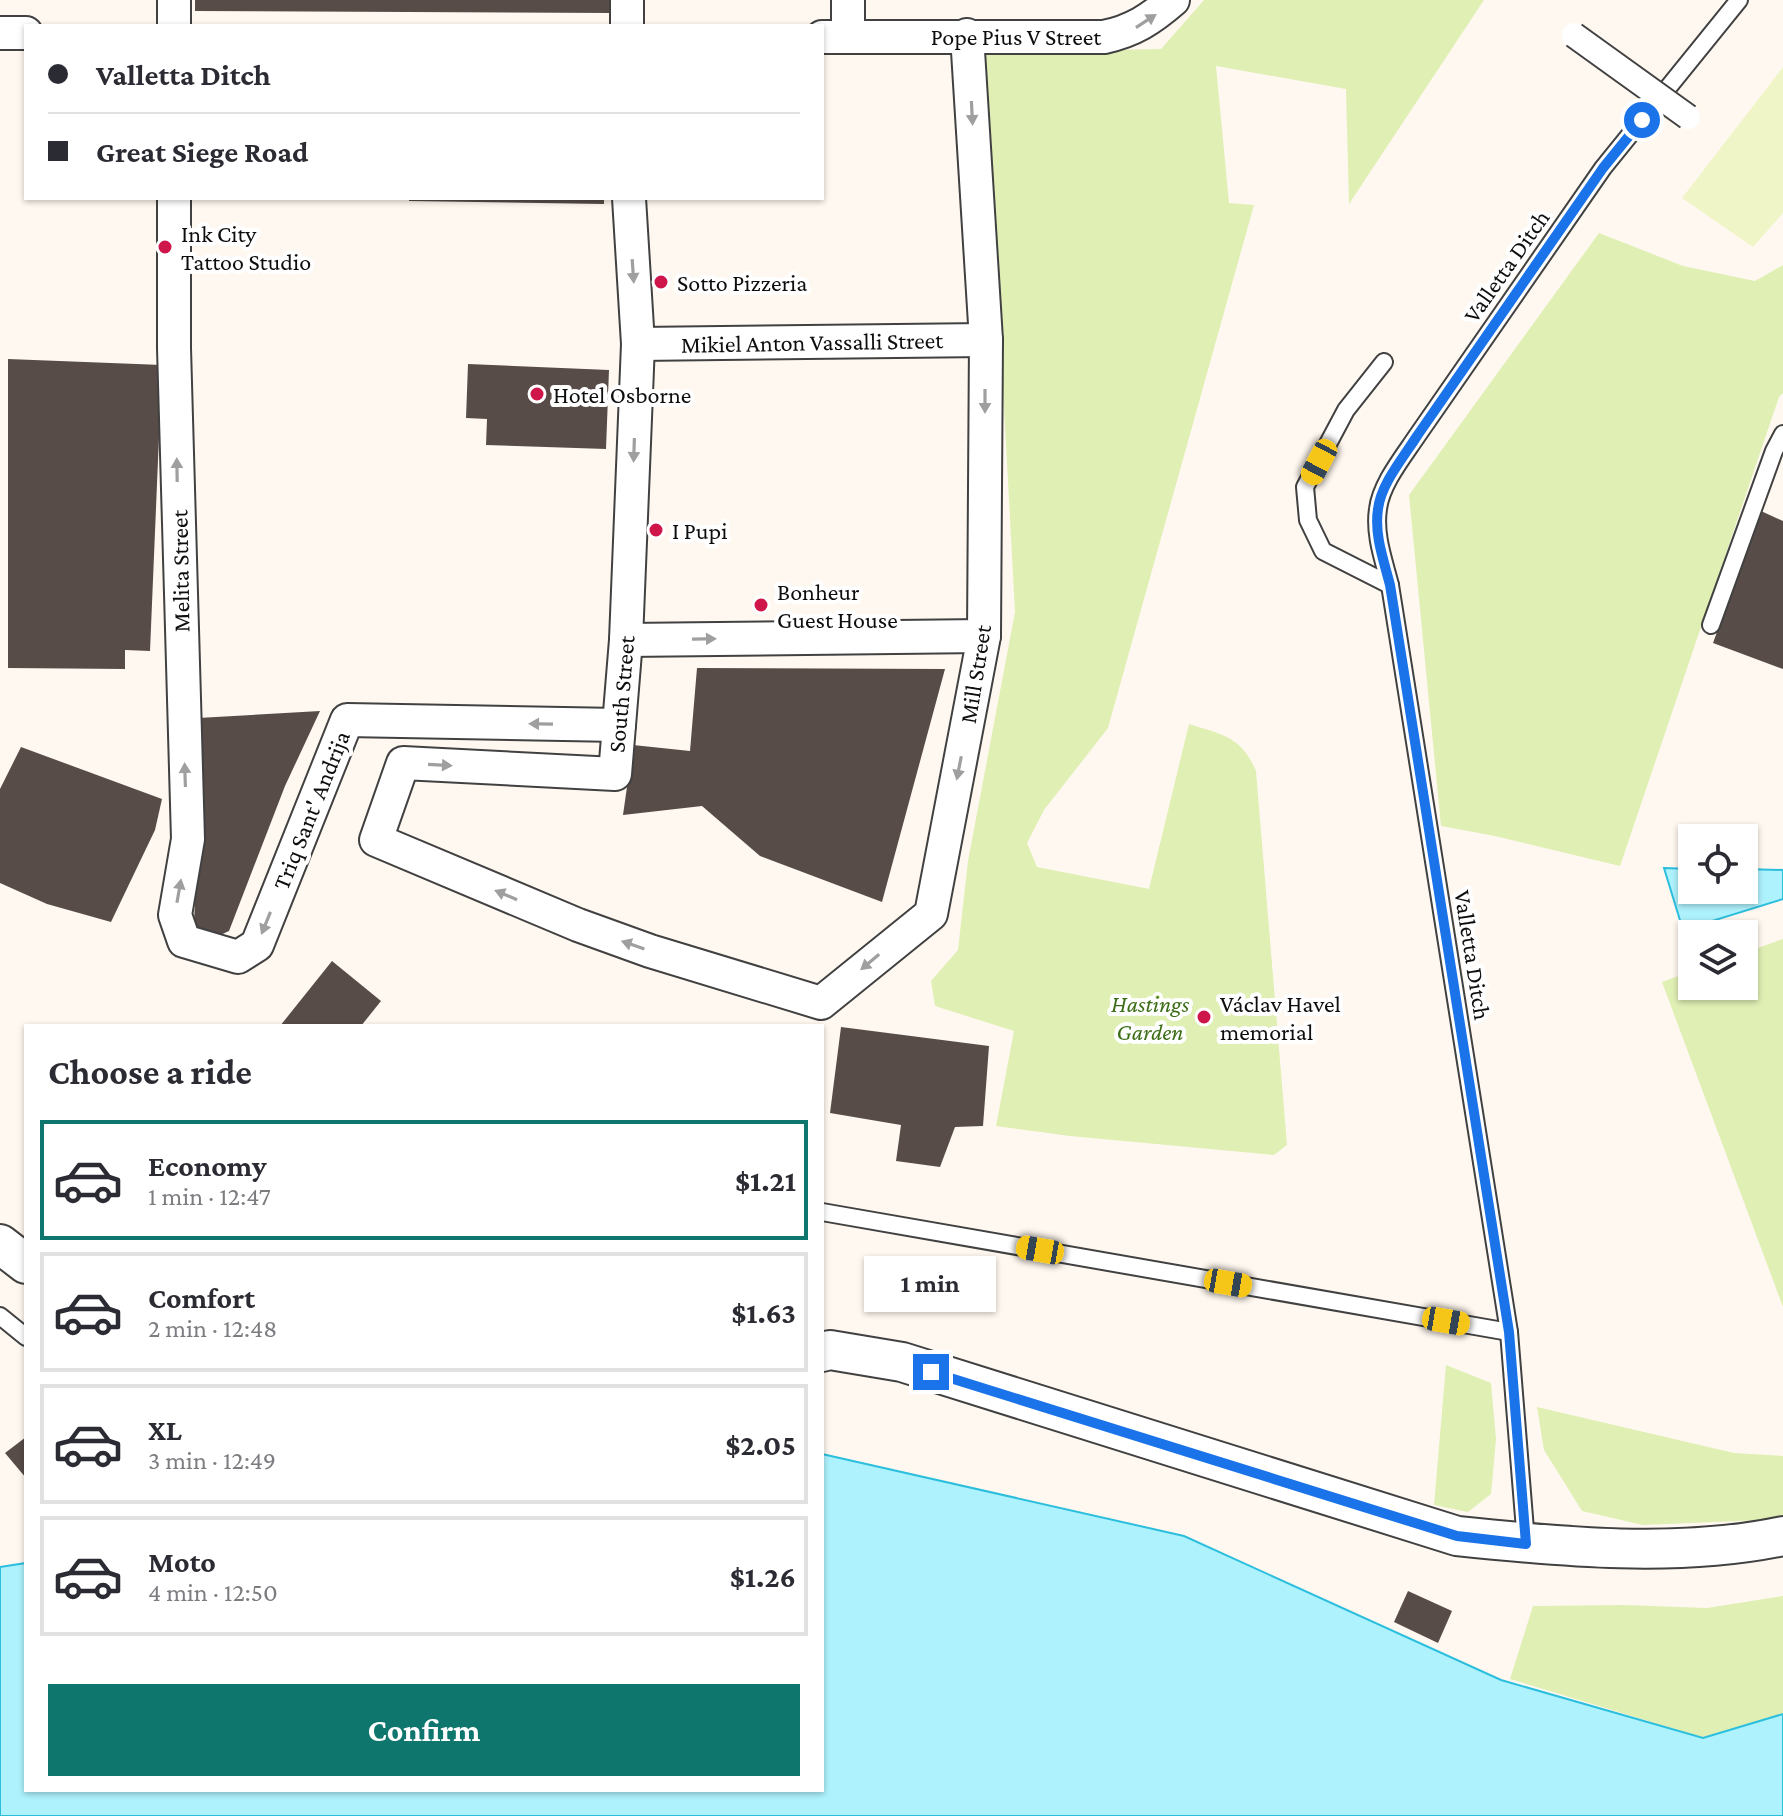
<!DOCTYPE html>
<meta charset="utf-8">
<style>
body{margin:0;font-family:"Crimson Pro",serif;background:#f2f2f3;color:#2b2b33;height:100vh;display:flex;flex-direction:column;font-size:30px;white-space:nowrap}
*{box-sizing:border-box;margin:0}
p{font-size:26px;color:#7c7c81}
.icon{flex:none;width:44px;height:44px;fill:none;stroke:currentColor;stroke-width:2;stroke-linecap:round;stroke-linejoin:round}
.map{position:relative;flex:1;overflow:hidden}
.panel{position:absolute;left:24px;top:1024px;width:800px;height:768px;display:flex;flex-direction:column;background:#fff;border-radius:0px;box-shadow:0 2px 6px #0004}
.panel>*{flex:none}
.top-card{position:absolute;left:24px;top:24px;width:800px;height:176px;border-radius:0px;box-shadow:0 2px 6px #0004;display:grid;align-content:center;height:176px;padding:0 24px;background:#fff}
.controls{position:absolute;left:1678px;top:824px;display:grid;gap:16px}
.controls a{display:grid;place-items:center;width:80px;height:80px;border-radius:0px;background:#fff;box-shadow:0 2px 6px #0004;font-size:40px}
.end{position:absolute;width:36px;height:36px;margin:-18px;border:10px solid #1a73e8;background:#fff;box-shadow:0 0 0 4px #fff}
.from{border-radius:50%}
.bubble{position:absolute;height:56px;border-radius:0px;background:#fff;box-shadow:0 2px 6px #0004;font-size:26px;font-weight:700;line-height:56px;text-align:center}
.car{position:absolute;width:24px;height:48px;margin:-24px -12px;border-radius:10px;box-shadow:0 0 6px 2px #0007;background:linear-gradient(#f5c518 24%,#345 0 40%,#f5c518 0 76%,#345 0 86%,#f5c518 0)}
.top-card b{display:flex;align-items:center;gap:28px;height:76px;font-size:30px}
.top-card b+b{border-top:2px solid #e1e1e2}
.top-card i{width:20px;height:20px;background:#2b2b33}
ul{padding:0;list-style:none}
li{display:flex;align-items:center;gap:24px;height:120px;margin:0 16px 12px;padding:0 8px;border:4px solid #e1e1e2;border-radius:0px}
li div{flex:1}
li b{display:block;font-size:30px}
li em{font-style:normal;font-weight:700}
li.selected{border-color:#0f766e}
li>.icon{width:72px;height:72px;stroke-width:1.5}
h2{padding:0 24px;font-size:36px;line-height:96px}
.cta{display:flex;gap:16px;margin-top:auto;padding:16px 24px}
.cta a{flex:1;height:92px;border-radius:0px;background:#0f766e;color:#fff;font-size:32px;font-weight:700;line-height:92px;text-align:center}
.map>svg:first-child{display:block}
</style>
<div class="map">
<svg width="1783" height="1816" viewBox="0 0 1783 1816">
<rect width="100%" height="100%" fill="#fff8f0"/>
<g fill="#e0efb4">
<path d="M1204,0H1484L1349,204L1346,89L1216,66L1229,203L1254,205L1108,728L1044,810L1027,843L1037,867L1149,889L1189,724C1223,735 1241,736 1256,771L1287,1145L1274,1155L1070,1136L996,1126L1014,1031L935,1006L931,981L958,950L968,861L1015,612L985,52L1161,49Z"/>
<path d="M1599,233L1683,266L1755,281L1783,265V393L1779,397L1620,866L1495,836L1441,826L1409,495Z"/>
<path d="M1783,939V1307L1662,982L1692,971V986H1744V953Z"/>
<path d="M1446,1365L1491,1383L1496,1439L1491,1494L1468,1512L1434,1505Z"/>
<path d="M1537,1407L1734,1453L1783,1456V1515L1763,1520L1643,1525L1582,1511L1544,1450Z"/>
<path d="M1783,1596V1714L1704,1738L1510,1679L1533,1606L1625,1605L1707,1608Z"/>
</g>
<path fill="#f0f5c7" d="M1783,67V213L1753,247L1682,198Z"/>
<g fill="#aef2fd" stroke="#2cbfdd" stroke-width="2">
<path d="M1664,868L1692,869V890H1744V869L1783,870V899L1683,930Z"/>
<path d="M822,1454L1184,1536L1501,1680L1703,1738L1783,1714V1816H0V1567L26,1563V1790H822Z"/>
</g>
<g fill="#584c49">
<path d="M195,0H612V13L195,11Z"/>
<path d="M409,198H604V204L409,201Z"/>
<path d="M8,359L162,365L150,651L125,650V669L8,668Z"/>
<path d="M468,364L609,370L606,449L486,445L487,419L466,418Z"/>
<path d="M1761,511L1783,521V669L1713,643Z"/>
<path d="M697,668L945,669L882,902L760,856L702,806L623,815L633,745L690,751Z"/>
<path d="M320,711L285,786L229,931L216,937L197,929L194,923L200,786L198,718Z"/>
<path d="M21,747L162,799L155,830L111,922L47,904L0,883V789Z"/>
<path d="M332,961L381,1001L361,1026H280Z"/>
<path d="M841,1027L989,1046L983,1126L955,1127L940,1167L896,1161L901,1125L830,1113Z"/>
<path d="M26,1437V1478L5,1453Z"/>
<path d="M1408,1591L1452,1611L1438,1643L1394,1622Z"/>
</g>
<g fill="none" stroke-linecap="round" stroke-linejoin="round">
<g stroke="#414141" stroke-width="20">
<g id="service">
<path d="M1384,362L1346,410L1305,487L1308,520L1323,551L1390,585"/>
<path d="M1711,625L1774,451L1783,434"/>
<path d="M822,1212L1509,1332"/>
<path d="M0,1316L26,1337"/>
<path d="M1526,1542L1509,1332L1390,585C1384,561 1374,535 1378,509C1381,484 1403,457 1417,436L1603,168L1739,0"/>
</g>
</g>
<g stroke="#414141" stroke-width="36">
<g id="minor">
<path d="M174,26V0"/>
<path d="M627,26V0"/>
<path d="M0,33H26"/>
<path d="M822,37H1104C1133,31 1151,19 1173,0"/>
<path d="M848,37V0"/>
<path d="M174,198V348L188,839L175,915L184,941L238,957L257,945L347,720L619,725"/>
<path d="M629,198L638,344L626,640L615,774L403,763L376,840L578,925L650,951L821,1003L931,914L984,636L986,340L967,35"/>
<path d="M638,344L986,340"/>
<path d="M626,640L984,636"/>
</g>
</g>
<g stroke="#414141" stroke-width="42">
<g id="tertiary">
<path d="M0,1244L26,1264"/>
<path d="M822,1352L830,1350L902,1362L1457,1536C1562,1547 1679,1558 1783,1536"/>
</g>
</g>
<use href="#service" stroke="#fff" stroke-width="16"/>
<use href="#minor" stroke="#fff" stroke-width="32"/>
<use href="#tertiary" stroke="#fff" stroke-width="38"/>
<g stroke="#414141" stroke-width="28" stroke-linecap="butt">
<path id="pedestrian-bridge" d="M1574,35L1688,117"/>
</g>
<use href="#pedestrian-bridge" stroke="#fff" stroke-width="24"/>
</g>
<defs><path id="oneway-solid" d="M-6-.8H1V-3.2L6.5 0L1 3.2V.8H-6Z" transform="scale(2)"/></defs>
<g fill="#9f9f9f">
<use href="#oneway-solid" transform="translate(1146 21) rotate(-33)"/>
<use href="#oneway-solid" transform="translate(972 113) rotate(87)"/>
<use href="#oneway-solid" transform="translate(633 271) rotate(86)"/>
<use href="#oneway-solid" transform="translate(985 401) rotate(90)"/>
<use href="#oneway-solid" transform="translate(634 450) rotate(92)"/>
<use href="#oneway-solid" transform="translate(177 470) rotate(-91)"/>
<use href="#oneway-solid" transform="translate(704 639) rotate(-1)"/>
<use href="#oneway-solid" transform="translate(541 724) rotate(-179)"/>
<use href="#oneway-solid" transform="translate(440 765) rotate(3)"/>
<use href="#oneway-solid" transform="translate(959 768) rotate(101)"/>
<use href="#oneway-solid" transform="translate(185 775) rotate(-92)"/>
<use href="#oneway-solid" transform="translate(179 891) rotate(-80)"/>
<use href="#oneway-solid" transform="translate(506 895) rotate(-157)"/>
<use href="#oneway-solid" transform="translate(266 923) rotate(112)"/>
<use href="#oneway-solid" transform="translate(633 945) rotate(-161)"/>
<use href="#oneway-solid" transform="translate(870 962) rotate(140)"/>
</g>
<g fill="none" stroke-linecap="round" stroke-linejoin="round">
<path stroke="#1a73e8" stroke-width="10" d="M931,1372L1457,1536L1526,1544L1509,1332L1390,585C1384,561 1374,535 1378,509C1381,484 1403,458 1417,436L1603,168L1642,120"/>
</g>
<g fill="#cf164a" stroke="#fff" stroke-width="3">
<circle cx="165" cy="247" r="8"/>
<circle cx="661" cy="282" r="8"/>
<circle cx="537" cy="394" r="8"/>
<circle cx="656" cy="530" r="8"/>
<circle cx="761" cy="605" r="8"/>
<circle cx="1204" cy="1017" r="8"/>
</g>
<g text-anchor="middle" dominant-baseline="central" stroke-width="8" stroke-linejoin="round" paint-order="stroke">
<g font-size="24" fill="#0e0e0e" stroke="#fff">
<text x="1016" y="36">Pope Pius V Street</text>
<text transform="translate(1506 266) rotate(-55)">Valletta Ditch</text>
<text transform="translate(812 342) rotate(-1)">Mikiel Anton Vassalli Street</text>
<text transform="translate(180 571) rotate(-91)">Melita Street</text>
<text transform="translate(975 674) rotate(-81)">Mill Street</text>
<text transform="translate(621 694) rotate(-85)">South Street</text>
<text transform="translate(311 810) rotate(-68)">Triq Sant' Andrija</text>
<text transform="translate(1473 955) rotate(81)">Valletta Ditch</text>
</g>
<g font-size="24" fill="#0e0e0e" stroke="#fff" text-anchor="start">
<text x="181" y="233">Ink City<tspan x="181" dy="28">Tattoo Studio</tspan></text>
<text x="677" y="282">Sotto Pizzeria</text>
<text x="553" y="394">Hotel Osborne</text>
<text x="672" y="530">I Pupi</text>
<text x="777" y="591">Bonheur<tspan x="777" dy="28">Guest House</tspan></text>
<text x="1220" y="1003">Václav Havel<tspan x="1220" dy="28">memorial</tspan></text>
</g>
<g font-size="24" font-style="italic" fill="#3d6e17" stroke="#fff">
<text x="1150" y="1003">Hastings<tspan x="1150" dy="28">Garden</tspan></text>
</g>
</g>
</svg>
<div class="controls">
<a><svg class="icon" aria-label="locate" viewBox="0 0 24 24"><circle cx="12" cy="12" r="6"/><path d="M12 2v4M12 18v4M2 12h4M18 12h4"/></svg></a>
<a><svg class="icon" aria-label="layers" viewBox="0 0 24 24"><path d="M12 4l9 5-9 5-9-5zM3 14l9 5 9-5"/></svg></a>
</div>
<i class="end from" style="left:1642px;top:120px"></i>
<i class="end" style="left:931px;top:1372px"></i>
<div class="bubble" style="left:864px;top:1256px;width:132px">1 min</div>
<i class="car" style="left:1319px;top:462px;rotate:208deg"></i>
<i class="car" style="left:1040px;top:1250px;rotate:280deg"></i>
<i class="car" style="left:1228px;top:1283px;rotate:100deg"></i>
<i class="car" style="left:1446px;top:1321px;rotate:100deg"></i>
<div class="top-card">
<b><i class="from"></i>Valletta Ditch</b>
<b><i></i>Great Siege Road</b>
</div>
<section class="panel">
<h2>Choose a ride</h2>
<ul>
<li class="selected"><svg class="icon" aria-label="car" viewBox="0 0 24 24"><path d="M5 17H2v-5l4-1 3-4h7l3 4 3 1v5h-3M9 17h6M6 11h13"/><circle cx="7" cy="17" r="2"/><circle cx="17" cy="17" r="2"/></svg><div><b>Economy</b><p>1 min · 12:47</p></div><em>$1.21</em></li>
<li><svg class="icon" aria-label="car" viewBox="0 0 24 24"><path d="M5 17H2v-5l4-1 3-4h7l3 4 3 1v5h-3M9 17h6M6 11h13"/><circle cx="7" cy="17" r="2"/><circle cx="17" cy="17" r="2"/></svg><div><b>Comfort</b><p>2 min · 12:48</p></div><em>$1.63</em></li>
<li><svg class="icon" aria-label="car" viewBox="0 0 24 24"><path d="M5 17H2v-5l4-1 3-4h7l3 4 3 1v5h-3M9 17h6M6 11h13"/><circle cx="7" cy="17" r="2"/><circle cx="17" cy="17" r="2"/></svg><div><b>XL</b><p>3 min · 12:49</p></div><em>$2.05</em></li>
<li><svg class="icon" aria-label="car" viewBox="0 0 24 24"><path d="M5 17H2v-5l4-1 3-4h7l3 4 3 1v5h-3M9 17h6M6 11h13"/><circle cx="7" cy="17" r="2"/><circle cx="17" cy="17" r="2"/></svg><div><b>Moto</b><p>4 min · 12:50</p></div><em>$1.26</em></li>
</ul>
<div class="cta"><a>Confirm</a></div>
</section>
</div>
